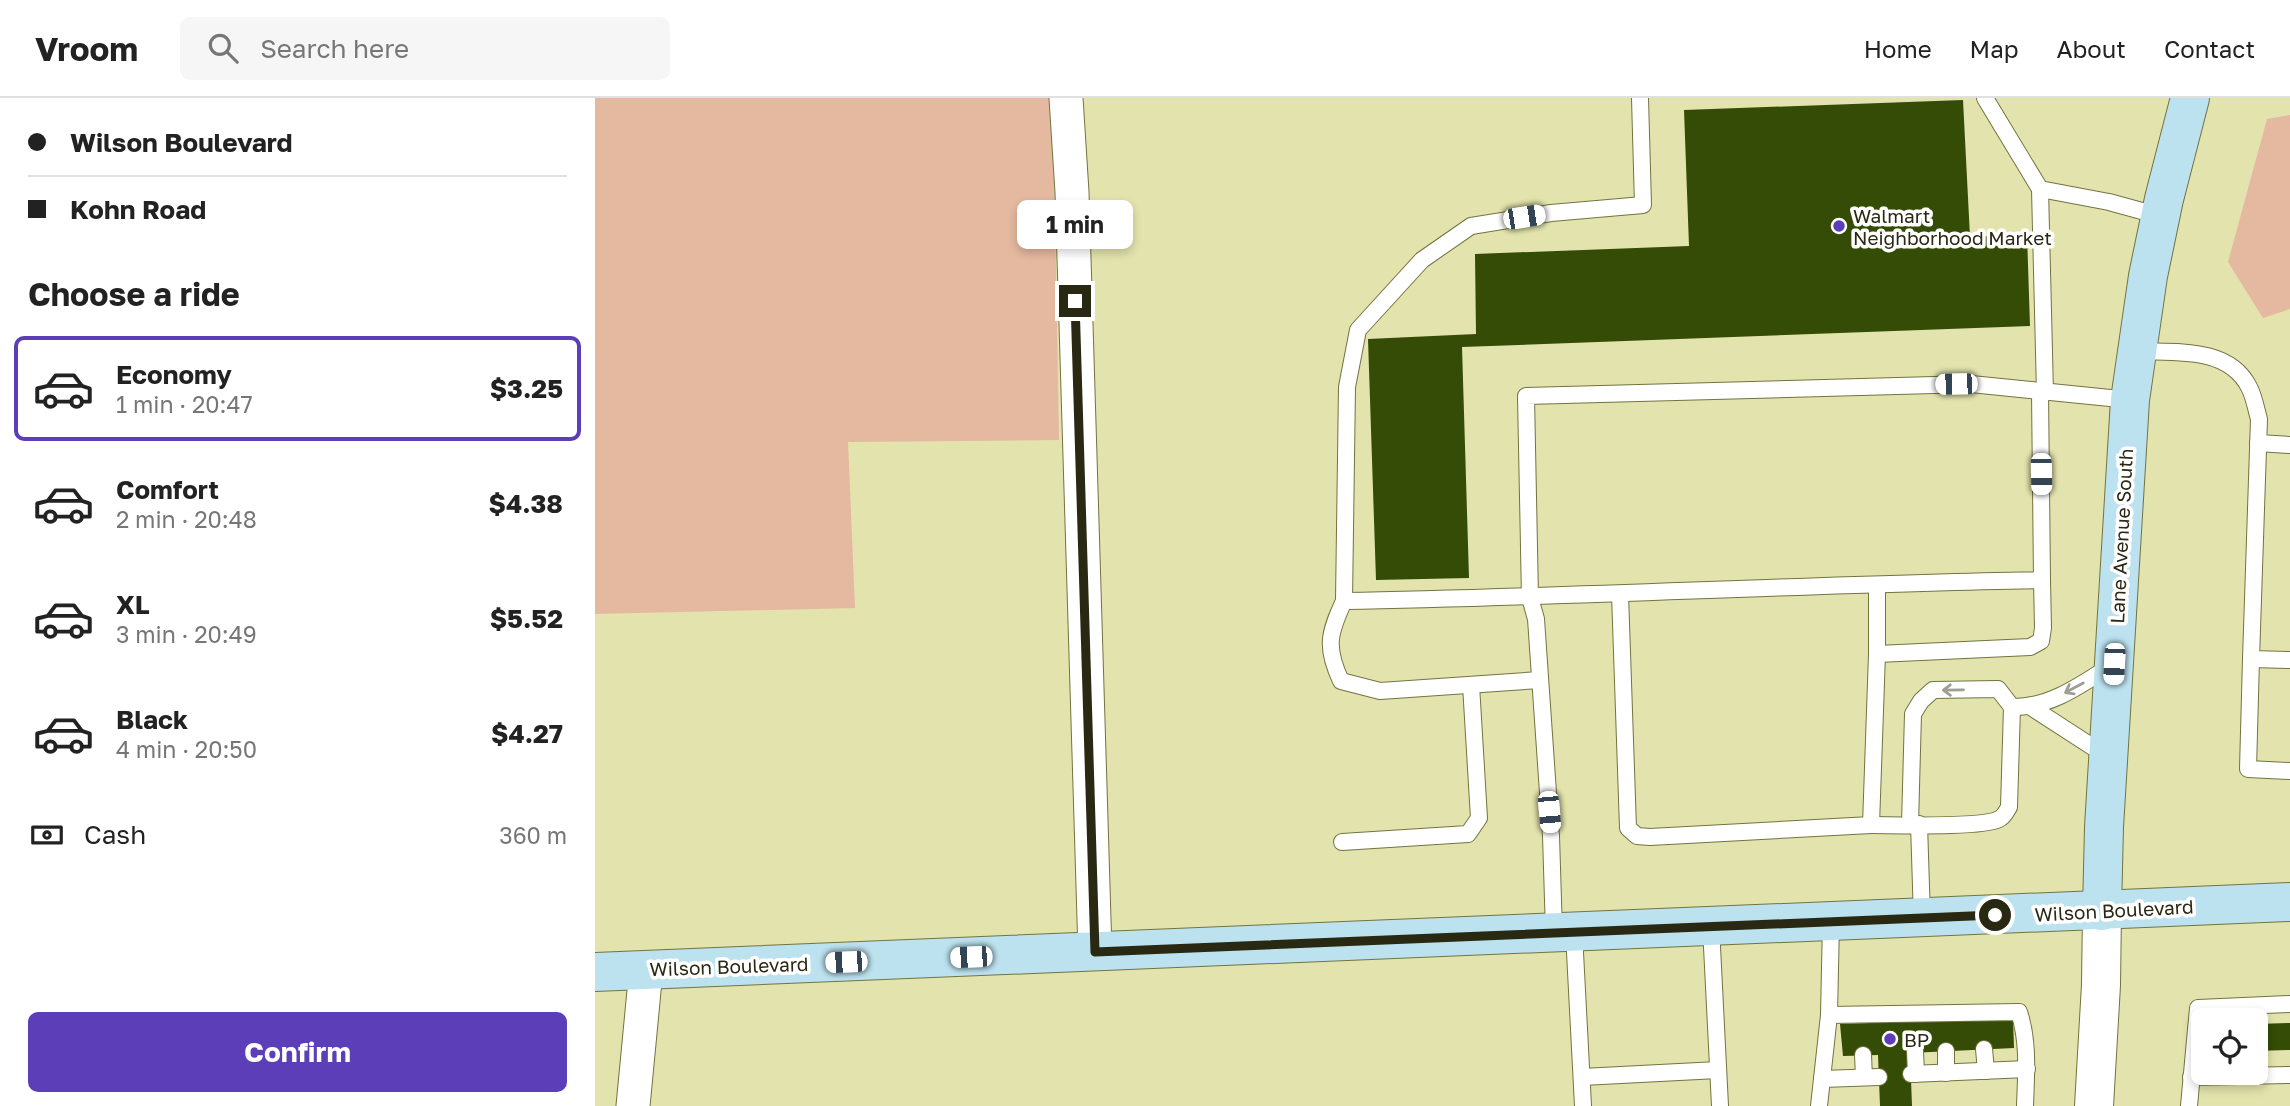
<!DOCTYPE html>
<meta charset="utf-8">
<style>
body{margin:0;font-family:"Golos Text",sans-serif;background:#f6f6f6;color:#222;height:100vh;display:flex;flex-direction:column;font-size:26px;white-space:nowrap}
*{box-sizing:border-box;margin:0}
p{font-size:23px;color:#767676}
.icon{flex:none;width:38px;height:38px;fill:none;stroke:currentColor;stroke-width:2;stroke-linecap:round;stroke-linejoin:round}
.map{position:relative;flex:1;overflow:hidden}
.side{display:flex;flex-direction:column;background:#fff;width:595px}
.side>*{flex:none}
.guide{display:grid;align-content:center;height:154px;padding:0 28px;background:#fff}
.buttons{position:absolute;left:1596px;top:910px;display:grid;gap:14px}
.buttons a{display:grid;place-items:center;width:77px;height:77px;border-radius:10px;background:#fff;box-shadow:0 4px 10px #0003;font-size:35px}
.end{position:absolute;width:32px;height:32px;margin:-16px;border:9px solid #292813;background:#fff;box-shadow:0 0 0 4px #fff}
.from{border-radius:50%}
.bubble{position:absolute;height:49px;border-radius:10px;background:#fff;box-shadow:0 4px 10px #0003;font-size:23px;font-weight:700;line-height:49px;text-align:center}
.car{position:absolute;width:21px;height:42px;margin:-21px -10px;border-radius:9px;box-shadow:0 0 5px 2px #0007;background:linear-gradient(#fff 24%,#345 0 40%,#fff 0 76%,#345 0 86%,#fff 0)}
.guide b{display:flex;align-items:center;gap:24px;height:66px;font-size:26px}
.guide b+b{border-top:2px solid #e0e0e0}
.guide i{width:18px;height:18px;background:#222}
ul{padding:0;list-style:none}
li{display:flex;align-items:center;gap:21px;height:105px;margin:0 14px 10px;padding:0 14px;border:4px solid transparent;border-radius:10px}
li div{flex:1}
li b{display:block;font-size:26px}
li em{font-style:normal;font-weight:700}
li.selected{border-color:#5c3fb8}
li>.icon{width:63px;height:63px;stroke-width:1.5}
h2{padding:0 28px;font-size:32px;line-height:84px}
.pay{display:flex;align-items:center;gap:18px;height:77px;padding:0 28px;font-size:26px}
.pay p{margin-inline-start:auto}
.action{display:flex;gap:14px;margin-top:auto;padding:14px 28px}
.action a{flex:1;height:80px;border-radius:10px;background:#5c3fb8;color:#fff;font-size:28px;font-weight:700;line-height:80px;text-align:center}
header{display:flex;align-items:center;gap:42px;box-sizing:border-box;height:98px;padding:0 35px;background:#fff;border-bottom:2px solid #e0e0e0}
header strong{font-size:33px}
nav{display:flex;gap:38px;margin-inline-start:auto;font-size:24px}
.search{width:490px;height:63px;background:#f6f6f6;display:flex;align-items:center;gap:18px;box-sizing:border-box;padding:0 24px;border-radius:10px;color:#767676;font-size:26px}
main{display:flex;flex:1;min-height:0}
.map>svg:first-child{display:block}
</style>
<header>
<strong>Vroom</strong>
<div class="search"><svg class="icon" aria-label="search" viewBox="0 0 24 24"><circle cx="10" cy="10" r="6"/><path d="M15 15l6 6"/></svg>Search here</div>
<nav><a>Home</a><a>Map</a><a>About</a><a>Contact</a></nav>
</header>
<main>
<section class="side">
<div class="guide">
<b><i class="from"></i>Wilson Boulevard</b>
<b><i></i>Kohn Road</b>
</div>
<h2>Choose a ride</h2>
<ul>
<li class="selected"><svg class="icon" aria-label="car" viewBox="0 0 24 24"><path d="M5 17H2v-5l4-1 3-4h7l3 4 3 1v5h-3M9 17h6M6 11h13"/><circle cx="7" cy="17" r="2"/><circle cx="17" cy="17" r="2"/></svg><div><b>Economy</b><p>1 min · 20:47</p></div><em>$3.25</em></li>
<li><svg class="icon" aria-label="car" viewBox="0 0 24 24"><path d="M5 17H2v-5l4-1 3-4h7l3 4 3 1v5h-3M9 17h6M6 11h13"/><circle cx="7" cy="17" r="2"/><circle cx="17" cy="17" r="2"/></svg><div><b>Comfort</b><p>2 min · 20:48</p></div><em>$4.38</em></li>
<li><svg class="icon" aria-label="car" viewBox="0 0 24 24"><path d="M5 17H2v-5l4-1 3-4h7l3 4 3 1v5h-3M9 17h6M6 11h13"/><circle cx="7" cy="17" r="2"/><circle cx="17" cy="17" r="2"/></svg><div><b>XL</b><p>3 min · 20:49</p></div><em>$5.52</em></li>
<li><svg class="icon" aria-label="car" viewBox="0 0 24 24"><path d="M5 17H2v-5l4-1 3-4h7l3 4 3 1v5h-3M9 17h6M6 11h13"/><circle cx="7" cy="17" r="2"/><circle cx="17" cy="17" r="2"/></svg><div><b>Black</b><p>4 min · 20:50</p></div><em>$4.27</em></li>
</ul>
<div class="pay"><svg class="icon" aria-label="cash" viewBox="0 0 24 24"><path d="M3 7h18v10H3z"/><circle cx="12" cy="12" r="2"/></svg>Cash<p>360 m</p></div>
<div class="action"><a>Confirm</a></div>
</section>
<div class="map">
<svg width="1695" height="1008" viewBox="0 0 1695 1008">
<rect width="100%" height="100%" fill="#e3e3ad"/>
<g fill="#e5b8a0">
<path d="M0,0H458L464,342L253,344L260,510L0,516Z"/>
<path d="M1695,17V211L1668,220L1633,164L1672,21Z"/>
</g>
<g fill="#344c05">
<path d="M1368,2L1375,139L1432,136L1435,228L867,249L874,480L781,482L773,241L881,236L880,156L1094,148L1089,12Z"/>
<path d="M1418,920L1419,950L1315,955L1317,1008H1285L1283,957L1248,958L1245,926Z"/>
<path d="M1695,925V952L1661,953V926Z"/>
</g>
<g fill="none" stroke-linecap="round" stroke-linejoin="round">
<g stroke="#737340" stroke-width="18">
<g id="service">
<path d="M1390,0L1445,91L1514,104L1565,118"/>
<path d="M1445,91L1450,295"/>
<path d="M1541,253C1580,255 1633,248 1654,289C1659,298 1661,311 1664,321L1656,561L1695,562"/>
<path d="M1663,345L1695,347"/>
<path d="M1025,496L1033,730L1042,738L1055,739L1276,727L1282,556V487"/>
<path d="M749,503C982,499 1214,486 1447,482L1445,294"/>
<path d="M1282,556L1435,549L1446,543L1448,530L1447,482"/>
<path d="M1656,561L1653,671L1695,673"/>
<path d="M945,582L785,593L746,583C730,549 734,535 749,503L752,289L763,232L827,162L876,128L956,115L1048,107L1045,0"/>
<path d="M1436,609L1510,657"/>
<path d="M1315,726L1318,616L1326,603L1338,592L1403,591L1417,609"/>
<path d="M1324,726L1327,820"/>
<path d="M1276,727C1299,727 1388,730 1404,721C1409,719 1411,714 1414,709L1417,609C1454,610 1486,587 1517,567"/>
<path d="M747,744L873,736L884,720L876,587"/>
<path d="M1236,824L1234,917L1424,914C1434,944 1431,977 1430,1008"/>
<path d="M1116,829L1125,1008"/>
<path d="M959,834L956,738L941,521L935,500L931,298L1376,286L1535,302"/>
<path d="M979,835L988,1008"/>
<path d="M1389,951L1391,973"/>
<path d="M1351,953V975"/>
<path d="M1320,954L1321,976"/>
<path d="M1268,957L1269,979"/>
<path d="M1316,976L1432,971"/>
<path d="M987,979L1123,972"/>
<path d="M1596,979L1695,977"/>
<path d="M1227,981L1284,979"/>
<path d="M1224,1008L1234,917"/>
<path d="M1594,1008L1603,910L1695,906"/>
</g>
</g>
<g stroke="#737340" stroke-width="35">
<g id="minor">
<path d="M471,0L477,94L500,854"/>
<path d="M38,1008L51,872"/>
</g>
</g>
<g stroke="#737340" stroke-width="40">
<path id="tertiary" d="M1499,1008L1506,887L1507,813"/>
</g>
<g stroke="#737340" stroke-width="40">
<g id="secondary">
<path d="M1507,813L1509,729L1535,302L1553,178L1569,101L1595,0"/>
<path d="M0,874L1695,804"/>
</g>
</g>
<use href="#service" stroke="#fff" stroke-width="16"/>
<use href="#minor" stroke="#fff" stroke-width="33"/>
<use href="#tertiary" stroke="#fff" stroke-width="38"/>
<use href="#secondary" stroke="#bce2ef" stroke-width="38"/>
</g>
<defs><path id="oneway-shaft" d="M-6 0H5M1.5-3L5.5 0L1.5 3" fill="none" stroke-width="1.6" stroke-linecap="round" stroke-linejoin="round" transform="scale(1.75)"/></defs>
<g stroke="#9f9e95">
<use href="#oneway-shaft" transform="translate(1479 590) rotate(152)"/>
<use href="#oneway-shaft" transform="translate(1358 592) rotate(179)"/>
</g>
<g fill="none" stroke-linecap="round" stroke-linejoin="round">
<path stroke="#292813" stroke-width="9" d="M480,203L500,854L1400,817"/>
</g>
<g fill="#5c3fb8" stroke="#fff" stroke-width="2.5">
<circle cx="1244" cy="128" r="7"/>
<circle cx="1295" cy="941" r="7"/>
</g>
<g text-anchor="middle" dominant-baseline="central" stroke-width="7" stroke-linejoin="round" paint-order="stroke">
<g font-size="19" fill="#292813" stroke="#fff" text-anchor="start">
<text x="1258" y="117">Walmart<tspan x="1258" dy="22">Neighborhood Market</tspan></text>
<text x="1309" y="941">BP</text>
</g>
<g font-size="19" fill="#292813" stroke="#fff">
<text transform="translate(1526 438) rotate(-87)">Lane Avenue South</text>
<text transform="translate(1519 812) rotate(-3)">Wilson Boulevard</text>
<text transform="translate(134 868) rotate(-2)">Wilson Boulevard</text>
</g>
</g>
</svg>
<div class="buttons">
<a><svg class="icon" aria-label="locate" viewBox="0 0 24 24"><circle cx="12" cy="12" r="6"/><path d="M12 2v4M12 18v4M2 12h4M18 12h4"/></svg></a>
</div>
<i class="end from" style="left:1400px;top:817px"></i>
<i class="end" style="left:480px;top:203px"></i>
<div class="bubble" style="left:422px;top:102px;width:116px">1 min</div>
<i class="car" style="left:929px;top:119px;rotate:81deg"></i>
<i class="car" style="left:1361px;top:286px;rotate:269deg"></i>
<i class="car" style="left:1446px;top:376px;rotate:179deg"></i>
<i class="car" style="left:1519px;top:566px;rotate:183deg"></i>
<i class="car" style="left:954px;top:714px;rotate:175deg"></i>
<i class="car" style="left:376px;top:859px;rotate:268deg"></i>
<i class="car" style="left:251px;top:864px;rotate:268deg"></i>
</div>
</main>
